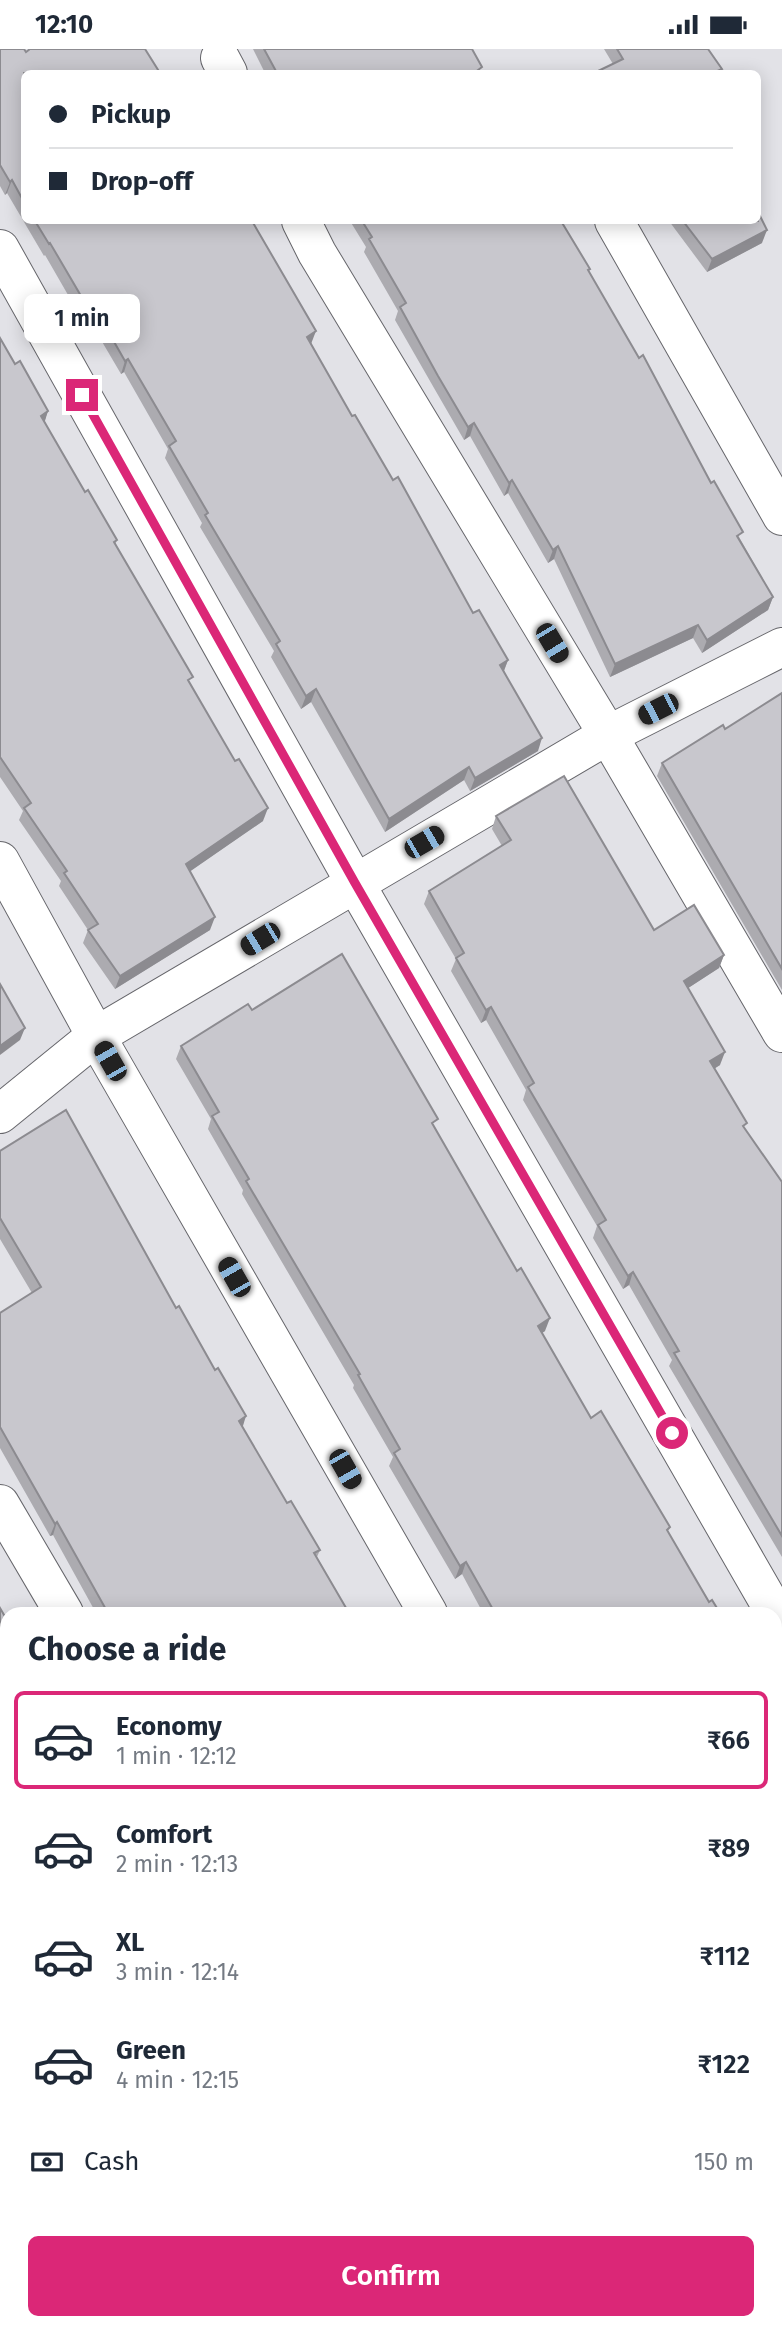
<!DOCTYPE html>
<meta charset="utf-8">
<style>
body{margin:0;font-family:"Fira Sans",sans-serif;background:#f2f2f3;color:#1f2937;height:100vh;display:flex;flex-direction:column;font-size:26px;white-space:nowrap}
*{box-sizing:border-box;margin:0}
p{font-size:23px;color:#747a83}
.icon{flex:none;width:38px;height:38px;fill:none;stroke:currentColor;stroke-width:2;stroke-linecap:round;stroke-linejoin:round}
.map{position:relative;flex:1;overflow:hidden}
.side{position:absolute;left:0px;top:1558px;width:782px;height:723px;display:flex;flex-direction:column;background:#fff;border-radius:21px 21px 0 0;box-shadow:0 4px 18px #0003}
.side>*{flex:none}
.hud{position:absolute;left:21px;top:21px;width:740px;height:154px;border-radius:10px;box-shadow:0 4px 18px #0003;display:grid;align-content:center;height:154px;padding:0 28px;background:#fff}
.end{position:absolute;width:32px;height:32px;margin:-16px;border:9px solid #db2777;background:#fff;box-shadow:0 0 0 4px #fff}
.from{border-radius:50%}
.bubble{position:absolute;height:49px;border-radius:10px;background:#fff;box-shadow:0 4px 18px #0003;font-size:23px;font-weight:600;line-height:49px;text-align:center}
.car{position:absolute;width:21px;height:42px;margin:-21px -10px;border-radius:9px;box-shadow:0 0 5px 2px #0007;background:linear-gradient(#222 24%,#8ab4d8 0 40%,#222 0 76%,#8ab4d8 0 86%,#222 0)}
.hud b{display:flex;align-items:center;gap:24px;height:66px;font-size:26px}
.hud b+b{border-top:2px solid #e0e1e3}
.hud i{width:18px;height:18px;background:#1f2937}
ul{padding:0;list-style:none}
li{display:flex;align-items:center;gap:21px;height:98px;margin:0 14px 10px;padding:0 14px;border:4px solid transparent;border-radius:10px}
li div{flex:1}
li b{display:block;font-size:26px}
li em{font-style:normal;font-weight:600}
li.active{border-color:#db2777}
li>.icon{width:63px;height:63px;stroke-width:1.5}
h2{padding:0 28px;font-size:32px;line-height:84px}
.pay{display:flex;align-items:center;gap:18px;height:77px;padding:0 28px;font-size:26px}
.pay p{margin-inline-start:auto}
.action{display:flex;gap:14px;margin-top:auto;padding:14px 28px}
.action a{flex:1;height:80px;border-radius:10px;background:#db2777;color:#fff;font-size:28px;font-weight:600;line-height:80px;text-align:center}
.status{display:flex;justify-content:space-between;align-items:center;height:49px;padding:0 35px;background:#fff;direction:ltr}
.status svg{height:19px;fill:currentColor}
.map>svg:first-child{display:block}
</style>
<div class="status"><b>12:10</b><svg viewBox="0 0 49 12"><path d="M0 12V9h3v3zM5 12V6h3v6zM10 12V3h3v9zM15 12V0h3v12zM26 1h20v11H26zM47 4h2v5h-2z"/></svg></div>
<div class="map">
<svg width="782" height="2279" viewBox="0 0 782 2279">
<rect width="100%" height="100%" fill="#e2e2e7"/>
<g fill="none" stroke-linecap="round" stroke-linejoin="round">
<g stroke="#66666b" stroke-width="40">
<g id="minor">
<path d="M220,9L228,24"/>
<path d="M301,172L317,204L608,686L782,984"/>
<path d="M614,172L782,467"/>
<path d="M0,200L355,834L782,1576"/>
<path d="M0,812L96,987L428,1564"/>
<path d="M0,1065L96,987L608,686L782,598"/>
<path d="M0,1455L64,1564"/>
<path d="M0,1983L7,1995"/>
<path d="M775,2006L782,1993"/>
<path d="M775,2085L782,2096"/>
<path d="M166,2273L170,2279"/>
<path d="M479,2273L482,2279"/>
<path d="M631,2279L634,2273"/>
</g>
</g>
<use href="#minor" stroke="#fff" stroke-width="38"/>
</g>
<g fill="#acabb0">
<path d="M0,0L24,24V172H252L311,295L352,367L473,564L508,611L504,622L538,702L470,742L464,731L385,783L311,653L301,660L271,608L274,602L200,478L202,474L165,409L168,400L124,323L121,325L84,262L79,265L45,206L44,207L7,144L5,146L0,137Z"/>
<path d="M253,0H472L481,24H265Z"/>
<path d="M604,0H708L722,20L720,24H594L613,15Z"/>
<path d="M350,172H561L589,223L773,548L768,561L702,604L693,589L610,628L554,510L548,514L508,444L504,447L470,387L464,391L434,339L395,271L398,262L364,203L366,198Z"/>
<path d="M669,172H758L762,194L707,223Z"/>
<path d="M0,289L15,315L48,362L44,373L85,443L117,491L115,496L263,772L190,822L210,881L115,940L83,894L88,881L59,837L61,832L19,771L23,762L0,728Z"/>
<path d="M782,644V941L657,727L662,714L725,680Z"/>
<path d="M496,767L654,881L724,906L719,919L688,939L720,1016L715,1019L745,1080L782,1133V1508L669,1317L672,1311L629,1236L623,1240L593,1189L597,1177L523,1051L526,1041L486,971L481,974L451,922L456,910L424,855L429,842L502,797L492,780Z"/>
<path d="M252,961L435,1079L545,1282L542,1284L591,1369L668,1484L709,1553L720,1564H483L462,1525L455,1530L389,1417L393,1408L353,1339L354,1336L242,1145L243,1141L208,1080L211,1070L176,1010L181,997Z"/>
<path d="M0,1102L242,1378L287,1454L320,1501L317,1508L349,1564H96L53,1486L50,1487L0,1399V1264L32,1244L0,1190Z"/>
<path d="M0,1559L7,1571V1941L0,1929Z"/>
<path d="M192,2273H404L408,2279H195Z"/>
</g>
<g fill="#8c8b90">
<path d="M12,131L7,144L5,146L10,133Z"/>
<path d="M767,181L762,194L707,223L712,210Z"/>
<path d="M89,249L84,262L79,265L84,252Z"/>
<path d="M316,282L311,295L307,288Z"/>
<path d="M128,310L124,323L121,325L125,312Z"/>
<path d="M48,362L44,375L41,367Z"/>
<path d="M474,374L470,387L464,391L468,378Z"/>
<path d="M512,431L508,444L504,447L509,434Z"/>
<path d="M558,497L554,510L548,514L553,501Z"/>
<path d="M773,548L768,561L702,604L707,591Z"/>
<path d="M698,576L693,589L610,628L615,615Z"/>
<path d="M508,611L503,624L500,616Z"/>
<path d="M316,640L311,653L301,660L306,647Z"/>
<path d="M542,689L538,702L470,742L475,729Z"/>
<path d="M469,718L464,731L385,783L389,770Z"/>
<path d="M268,759L263,772L182,828L186,815Z"/>
<path d="M215,868L210,881L115,940L120,927Z"/>
<path d="M724,906L719,919L679,945L684,932Z"/>
<path d="M491,958L486,971L481,974L486,961Z"/>
<path d="M25,979L20,991L0,1006V997Z"/>
<path d="M725,1003L720,1016L706,1025L710,1012Z"/>
<path d="M633,1223L629,1236L623,1240L628,1227Z"/>
<path d="M550,1269L545,1282L533,1290L538,1277Z"/>
<path d="M246,1367L242,1380L239,1372Z"/>
<path d="M57,1473L53,1486L50,1487L55,1475Z"/>
<path d="M466,1513L462,1525L455,1530L460,1517Z"/>
<path d="M782,1671V1681L775,1685V1675Z"/>
<path d="M782,1760V1770L775,1774V1764Z"/>
</g>
<g fill="#c8c7cd" stroke="#8c8b90" stroke-width="2">
<path d="M0,0H24L26,3L30,0H145L160,24H24V153L12,131L10,133L0,116Z"/>
<path d="M264,0H472L482,18L478,21L481,24H277Z"/>
<path d="M617,0H708L722,20L713,24H594L623,10Z"/>
<path d="M758,163L767,181L712,210L683,172H758Z"/>
<path d="M35,172H252L316,282L307,288L352,367L355,366L393,431L398,428L473,564L479,561L508,611L500,616L542,689L475,729L469,718L389,770L316,640L306,647L276,595L280,592L205,466L208,464L169,397L176,392L128,310L125,312L89,249L84,252L50,194L49,195Z"/>
<path d="M362,172H561L590,220L588,221L639,309L643,306L711,434L714,432L743,483L737,487L773,548L707,591L698,576L615,615L558,497L553,501L512,431L509,434L474,374L468,378L438,327L400,258L406,254L369,190L372,188Z"/>
<path d="M0,289L15,315L20,312L48,362L41,367L85,443L88,441L117,491L114,493L193,628L188,631L235,712L239,710L268,759L186,815L215,868L120,927L88,881L98,875L64,824L67,822L24,759L31,754L0,708Z"/>
<path d="M782,644V920L662,714L723,676L725,680Z"/>
<path d="M564,727L654,881L694,856L724,906L684,932L725,1003L710,1012L747,1074L743,1077L782,1133V1487L674,1304L679,1302L633,1223L628,1227L598,1176L606,1171L528,1038L534,1034L491,958L486,961L456,909L464,904L429,842L511,791L496,767Z"/>
<path d="M342,905L438,1070L432,1074L517,1222L521,1219L550,1269L538,1277L591,1369L601,1362L670,1478L667,1481L709,1553L712,1551L720,1564H495L466,1513L460,1517L394,1404L400,1400L358,1326L360,1325L246,1132L249,1130L212,1067L219,1063L181,997L248,955L252,961Z"/>
<path d="M0,935L25,979L0,997Z"/>
<path d="M66,1061L176,1259L179,1257L215,1321L218,1319L246,1367L239,1372L287,1454L291,1452L320,1501L314,1504L349,1564H108L57,1473L55,1475L0,1378V1264L41,1238L0,1169V1102Z"/>
<path d="M0,1559L7,1571V1920L0,1908Z"/>
<path d="M775,1641L782,1652V1671L775,1675Z"/>
<path d="M775,1676L782,1688V1760L775,1764Z"/>
<path d="M0,2119L7,2132V2273H100L104,2279H0Z"/>
<path d="M204,2273H404L408,2279H207Z"/>
</g>
<g fill="none" stroke-linecap="round" stroke-linejoin="round">
<path stroke="#db2777" stroke-width="9" d="M82,346L355,834L672,1384"/>
</g>
</svg>
<i class="end from" style="left:672px;top:1384px"></i>
<i class="end" style="left:82px;top:346px"></i>
<div class="bubble" style="left:24px;top:245px;width:116px">1 min</div>
<i class="car" style="left:552px;top:594px;rotate:149deg"></i>
<i class="car" style="left:658px;top:660px;rotate:243deg"></i>
<i class="car" style="left:424px;top:793px;rotate:60deg"></i>
<i class="car" style="left:260px;top:890px;rotate:239deg"></i>
<i class="car" style="left:110px;top:1012px;rotate:330deg"></i>
<i class="car" style="left:234px;top:1228px;rotate:330deg"></i>
<i class="car" style="left:345px;top:1420px;rotate:150deg"></i>
<div class="hud">
<b><i class="from"></i>Pickup</b>
<b><i></i>Drop-off</b>
</div>
<section class="side">
<h2>Choose a ride</h2>
<ul>
<li class="active"><svg class="icon" aria-label="car" viewBox="0 0 24 24"><path d="M5 17H2v-5l4-1 3-4h7l3 4 3 1v5h-3M9 17h6M6 11h13"/><circle cx="7" cy="17" r="2"/><circle cx="17" cy="17" r="2"/></svg><div><b>Economy</b><p>1 min · 12:12</p></div><em>₹66</em></li>
<li><svg class="icon" aria-label="car" viewBox="0 0 24 24"><path d="M5 17H2v-5l4-1 3-4h7l3 4 3 1v5h-3M9 17h6M6 11h13"/><circle cx="7" cy="17" r="2"/><circle cx="17" cy="17" r="2"/></svg><div><b>Comfort</b><p>2 min · 12:13</p></div><em>₹89</em></li>
<li><svg class="icon" aria-label="car" viewBox="0 0 24 24"><path d="M5 17H2v-5l4-1 3-4h7l3 4 3 1v5h-3M9 17h6M6 11h13"/><circle cx="7" cy="17" r="2"/><circle cx="17" cy="17" r="2"/></svg><div><b>XL</b><p>3 min · 12:14</p></div><em>₹112</em></li>
<li><svg class="icon" aria-label="car" viewBox="0 0 24 24"><path d="M5 17H2v-5l4-1 3-4h7l3 4 3 1v5h-3M9 17h6M6 11h13"/><circle cx="7" cy="17" r="2"/><circle cx="17" cy="17" r="2"/></svg><div><b>Green</b><p>4 min · 12:15</p></div><em>₹122</em></li>
</ul>
<div class="pay"><svg class="icon" aria-label="cash" viewBox="0 0 24 24"><path d="M3 7h18v10H3z"/><circle cx="12" cy="12" r="2"/></svg>Cash<p>150 m</p></div>
<div class="action"><a>Confirm</a></div>
</section>
</div>
